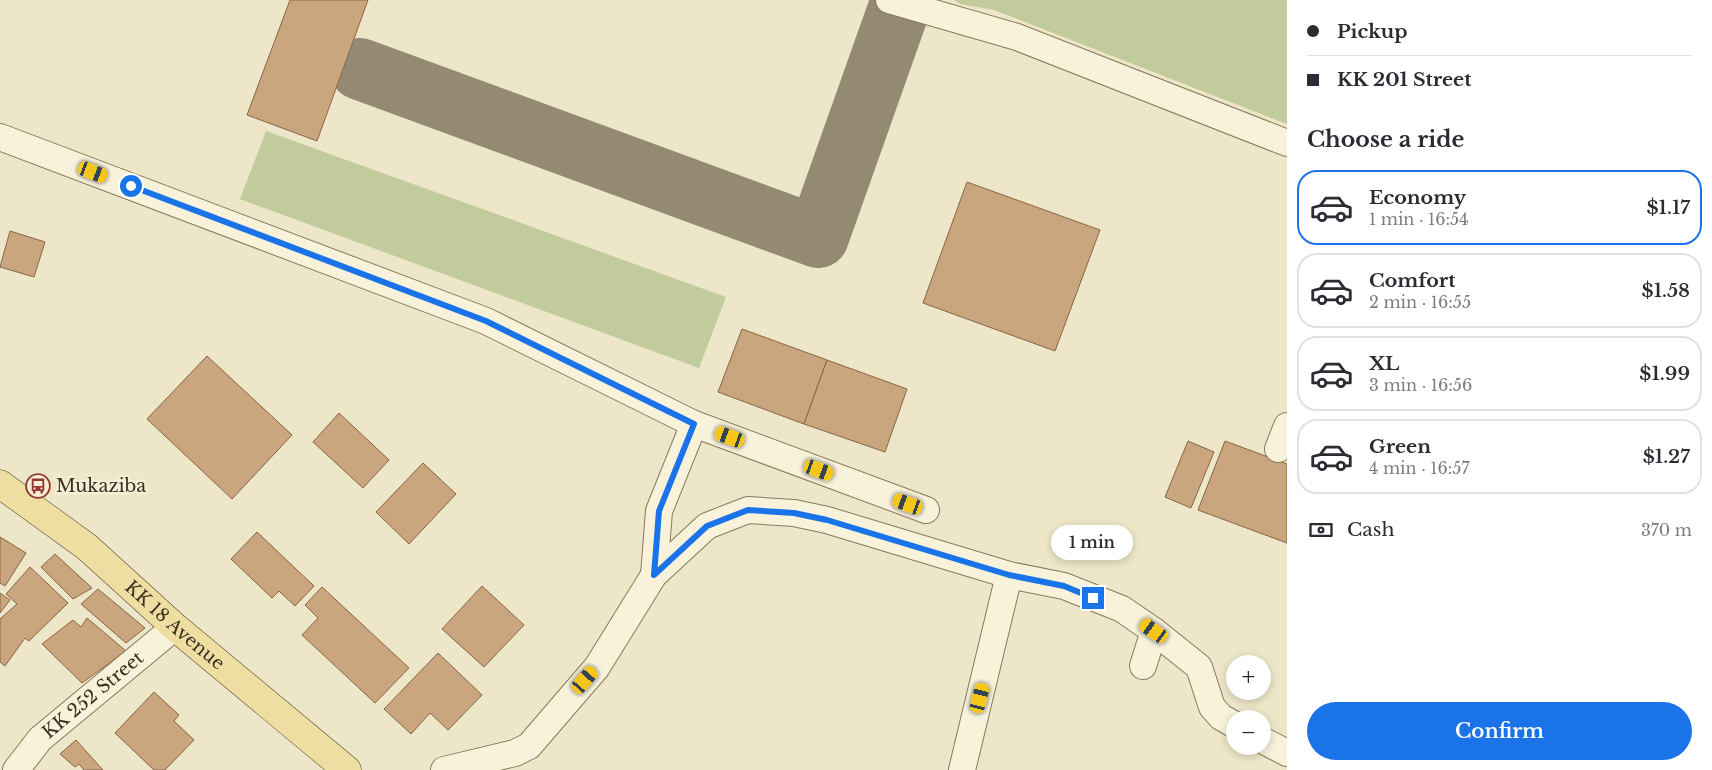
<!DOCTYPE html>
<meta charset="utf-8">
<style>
body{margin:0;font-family:"Libre Baskerville",serif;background:#f7f7f7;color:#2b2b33;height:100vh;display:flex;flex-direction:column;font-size:19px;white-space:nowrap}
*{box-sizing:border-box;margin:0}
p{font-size:16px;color:#7c7c81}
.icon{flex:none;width:28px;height:28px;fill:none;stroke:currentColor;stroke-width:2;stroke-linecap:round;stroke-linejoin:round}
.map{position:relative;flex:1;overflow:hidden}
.sheet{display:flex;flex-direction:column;background:#fff;width:425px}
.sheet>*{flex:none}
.top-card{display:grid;align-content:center;height:110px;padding:0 20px;background:#fff}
.tools{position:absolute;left:1226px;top:655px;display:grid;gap:10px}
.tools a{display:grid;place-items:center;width:45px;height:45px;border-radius:50%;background:#fff;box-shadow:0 2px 8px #0003;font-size:25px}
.end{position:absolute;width:22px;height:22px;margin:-11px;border:6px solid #1a73e8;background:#fff;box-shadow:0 0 0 2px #fff}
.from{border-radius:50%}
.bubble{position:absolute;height:35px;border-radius:18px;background:#fff;box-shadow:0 2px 8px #0003;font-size:16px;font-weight:600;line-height:35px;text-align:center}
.car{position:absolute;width:15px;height:30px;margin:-15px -8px;border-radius:6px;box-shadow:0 0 4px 1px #0007;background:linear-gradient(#f5c518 24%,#345 0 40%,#f5c518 0 76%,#345 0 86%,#f5c518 0)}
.top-card b{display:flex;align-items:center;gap:18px;height:48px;font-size:19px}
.top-card b+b{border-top:1px solid #e1e1e2}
.top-card i{width:12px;height:12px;background:#2b2b33}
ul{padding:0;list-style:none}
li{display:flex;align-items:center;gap:15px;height:75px;margin:0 10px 8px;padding:0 10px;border:2px solid #e1e1e2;border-radius:20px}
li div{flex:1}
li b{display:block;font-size:19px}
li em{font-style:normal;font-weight:600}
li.selected{border-color:#1a73e8}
li>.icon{width:45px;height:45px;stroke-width:1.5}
h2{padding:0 20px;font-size:22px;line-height:60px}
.pay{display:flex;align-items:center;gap:12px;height:55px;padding:0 20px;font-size:19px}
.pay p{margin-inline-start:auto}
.cta{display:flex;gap:10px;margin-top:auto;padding:10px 20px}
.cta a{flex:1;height:58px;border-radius:30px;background:#1a73e8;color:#fff;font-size:20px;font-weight:600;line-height:58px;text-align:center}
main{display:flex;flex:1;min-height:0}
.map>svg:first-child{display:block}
</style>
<main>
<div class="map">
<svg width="1287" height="770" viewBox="0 0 1287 770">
<rect width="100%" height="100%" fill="#ede6c8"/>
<g fill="#c1cb9c">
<path d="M954,0H1287V124L994,10L960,4Z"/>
<path d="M266,131L726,297L699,368L240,199Z"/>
</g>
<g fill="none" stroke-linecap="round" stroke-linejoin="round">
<path stroke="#948a74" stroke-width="62" d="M360,69L818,237L902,0"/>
</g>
<g fill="#caa67f" stroke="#876544">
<path d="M290,0H368L317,141L247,115Z"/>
<path d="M967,182L1100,230L1055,351L923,303Z"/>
<path d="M10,231L45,242L34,277L0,267Z"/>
<path d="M742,329L827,360L804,424L718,392Z"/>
<path d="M207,356L292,435L232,499L147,419Z"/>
<path d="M827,360L907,389L885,452L804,424Z"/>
<path d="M339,413L389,460L363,488L313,442Z"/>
<path d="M1188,441L1214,452L1191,508L1165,497Z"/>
<path d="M1225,441L1287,464V543L1198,510Z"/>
<path d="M423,463L456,494L409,544L376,512Z"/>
<path d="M257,532L314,586L295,606L279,591L272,598L231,559Z"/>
<path d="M0,537L26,553L5,586L0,583Z"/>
<path d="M55,554L92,588L73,599L41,567Z"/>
<path d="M30,567L68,603L29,641L25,638L5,666L0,662V619L17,604L6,594Z"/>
<path d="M482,586L524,625L484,667L442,629Z"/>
<path d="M322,587L409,668L375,703L302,635L318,618L305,605Z"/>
<path d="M98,589L145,628L126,643L81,604Z"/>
<path d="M0,593L10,600L0,613Z"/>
<path d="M87,618L126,651L82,683L42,644L73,620L81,627Z"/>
<path d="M438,653L482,695L448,730L430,713L411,734L384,709Z"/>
<path d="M154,692L179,715L174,721L194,740L165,770H154L115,733Z"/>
<path d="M76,740L103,770H84L79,764L75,767L60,754Z"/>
</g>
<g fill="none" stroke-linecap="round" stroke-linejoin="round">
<g stroke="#89795d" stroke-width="28">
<g id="minor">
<path d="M889,0L1017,37L1287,143"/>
<path d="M0,137L486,321L694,424L926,510"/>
<path d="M1278,449L1287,426"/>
<path d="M654,575L659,511L694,424"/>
<path d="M1154,631L1199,667L1212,707L1221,717L1235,725"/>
<path d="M1262,740L1287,753"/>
<path id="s1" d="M16,770L40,739L175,627"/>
<path d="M444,770L515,753L529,746L597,667L654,575L707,526L748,510L794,513L827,520L1009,575L1064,586L1122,609L1154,631L1143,666"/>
<path d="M962,770L1009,575"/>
</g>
</g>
<g stroke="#574731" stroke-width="29">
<g id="major">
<path id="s2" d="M0,484L87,547L175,627L347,770"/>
</g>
</g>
<use href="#minor" stroke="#f8f2db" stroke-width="26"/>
<use href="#major" stroke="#eedea2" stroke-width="28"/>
</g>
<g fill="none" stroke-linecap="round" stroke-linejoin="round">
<path stroke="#1a73e8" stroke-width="6" d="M131,186L486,321L694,424L659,511L654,575L707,526L748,510L794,513L827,520L1009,575L1064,586L1093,598"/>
</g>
<defs>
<g id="bus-ring" transform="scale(1.25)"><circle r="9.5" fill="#f5efd7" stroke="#96382f" stroke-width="1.5"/><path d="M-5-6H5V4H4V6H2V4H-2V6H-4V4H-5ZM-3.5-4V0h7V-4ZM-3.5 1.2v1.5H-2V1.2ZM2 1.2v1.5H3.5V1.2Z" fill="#96382f"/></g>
</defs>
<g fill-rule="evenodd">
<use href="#bus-ring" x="38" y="486"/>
</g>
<g text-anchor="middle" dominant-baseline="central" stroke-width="4.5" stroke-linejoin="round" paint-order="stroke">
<g font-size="18" fill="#3a2f21" stroke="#f5efd7" text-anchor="start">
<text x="56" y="486">Mukaziba</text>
</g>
<g font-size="18" fill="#3a2f21" stroke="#f5efd7">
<text stroke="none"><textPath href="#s2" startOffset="225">KK 18 Avenue</textPath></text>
<text stroke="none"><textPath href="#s1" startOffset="108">KK 252 Street</textPath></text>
</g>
</g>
</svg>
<div class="tools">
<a>+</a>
<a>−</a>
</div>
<i class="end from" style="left:131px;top:186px"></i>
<i class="end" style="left:1093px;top:598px"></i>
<div class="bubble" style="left:1051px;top:525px;width:82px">1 min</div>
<i class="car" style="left:93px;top:172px;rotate:111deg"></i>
<i class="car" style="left:730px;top:437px;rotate:290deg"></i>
<i class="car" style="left:819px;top:470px;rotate:110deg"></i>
<i class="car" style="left:908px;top:504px;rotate:290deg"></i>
<i class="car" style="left:1154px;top:631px;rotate:305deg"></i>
<i class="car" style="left:585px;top:680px;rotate:41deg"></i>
<i class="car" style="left:980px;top:698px;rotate:14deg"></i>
</div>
<section class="sheet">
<div class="top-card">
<b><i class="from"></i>Pickup</b>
<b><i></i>KK 201 Street</b>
</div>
<h2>Choose a ride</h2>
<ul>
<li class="selected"><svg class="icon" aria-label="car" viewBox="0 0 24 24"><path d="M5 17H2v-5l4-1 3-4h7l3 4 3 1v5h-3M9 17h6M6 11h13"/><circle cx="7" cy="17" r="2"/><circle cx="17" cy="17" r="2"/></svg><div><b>Economy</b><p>1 min · 16:54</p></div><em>$1.17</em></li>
<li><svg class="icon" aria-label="car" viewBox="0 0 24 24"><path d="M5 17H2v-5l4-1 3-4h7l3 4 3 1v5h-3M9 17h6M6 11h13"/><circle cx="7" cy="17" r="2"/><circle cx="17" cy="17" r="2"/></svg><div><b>Comfort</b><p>2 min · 16:55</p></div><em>$1.58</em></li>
<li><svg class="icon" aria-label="car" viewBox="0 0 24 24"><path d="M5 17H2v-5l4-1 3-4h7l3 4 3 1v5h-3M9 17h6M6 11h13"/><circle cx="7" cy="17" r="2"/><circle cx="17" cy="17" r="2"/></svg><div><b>XL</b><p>3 min · 16:56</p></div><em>$1.99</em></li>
<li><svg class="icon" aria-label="car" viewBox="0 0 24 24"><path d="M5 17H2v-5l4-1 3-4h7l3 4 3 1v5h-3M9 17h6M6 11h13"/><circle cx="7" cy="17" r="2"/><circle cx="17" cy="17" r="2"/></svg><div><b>Green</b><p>4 min · 16:57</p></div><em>$1.27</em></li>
</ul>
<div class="pay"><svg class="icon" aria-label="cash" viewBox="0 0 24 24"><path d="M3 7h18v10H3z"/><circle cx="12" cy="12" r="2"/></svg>Cash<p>370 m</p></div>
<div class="cta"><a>Confirm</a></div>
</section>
</main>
